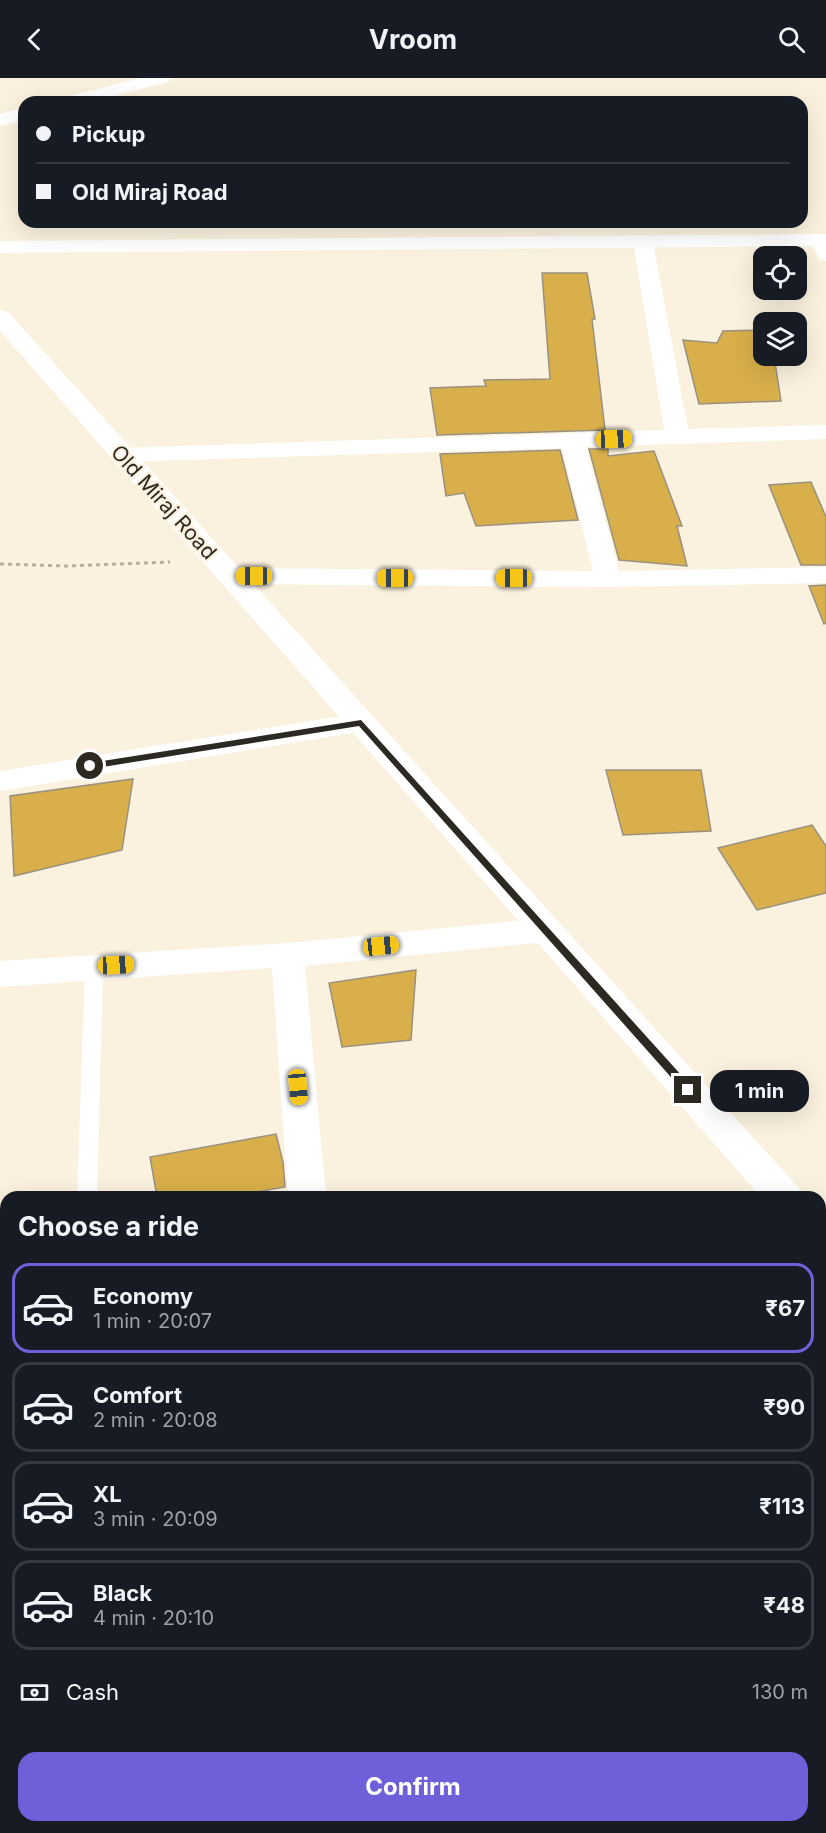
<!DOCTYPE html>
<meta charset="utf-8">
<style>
body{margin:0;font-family:Inter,sans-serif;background:#242831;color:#f1f3f6;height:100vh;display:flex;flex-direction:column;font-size:22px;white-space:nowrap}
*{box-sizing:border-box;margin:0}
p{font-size:20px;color:#9ea1a6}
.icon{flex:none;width:33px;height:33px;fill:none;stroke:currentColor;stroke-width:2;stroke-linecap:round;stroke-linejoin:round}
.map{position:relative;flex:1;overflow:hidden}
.panel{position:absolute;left:0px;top:1113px;width:826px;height:642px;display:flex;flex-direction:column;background:#171b24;border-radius:18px 18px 0 0;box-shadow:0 6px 24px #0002}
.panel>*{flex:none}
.hud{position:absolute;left:18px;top:18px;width:790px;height:132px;border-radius:18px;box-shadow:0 6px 24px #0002;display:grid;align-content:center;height:132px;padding:0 18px;background:#171b24}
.tools{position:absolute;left:753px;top:168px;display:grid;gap:12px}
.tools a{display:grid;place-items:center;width:54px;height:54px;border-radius:12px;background:#171b24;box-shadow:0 6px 24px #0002;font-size:30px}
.end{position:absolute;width:27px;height:27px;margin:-14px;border:8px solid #2c2922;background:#fff;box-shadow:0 0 0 3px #fff}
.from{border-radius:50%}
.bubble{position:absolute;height:42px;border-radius:18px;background:#171b24;box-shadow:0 6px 24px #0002;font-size:20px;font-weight:700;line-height:42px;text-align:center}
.car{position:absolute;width:18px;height:36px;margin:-18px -9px;border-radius:8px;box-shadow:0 0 4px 2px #0007;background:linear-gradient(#f5c518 24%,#345 0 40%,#f5c518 0 76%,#345 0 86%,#f5c518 0)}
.hud b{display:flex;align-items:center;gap:21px;height:57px;font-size:22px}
.hud b+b{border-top:2px solid #363941}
.hud i{width:15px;height:15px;background:#f1f3f6}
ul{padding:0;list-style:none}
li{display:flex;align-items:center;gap:18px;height:90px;margin:0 12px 9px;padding:0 6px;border:3px solid #363941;border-radius:18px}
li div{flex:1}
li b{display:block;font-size:22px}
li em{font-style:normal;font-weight:700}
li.on{border-color:#6f5fd9}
li>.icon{width:54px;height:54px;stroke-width:1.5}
h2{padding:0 18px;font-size:27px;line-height:72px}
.pay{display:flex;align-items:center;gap:15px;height:66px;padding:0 18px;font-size:22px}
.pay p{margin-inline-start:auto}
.action{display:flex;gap:12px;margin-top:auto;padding:12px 18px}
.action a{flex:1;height:69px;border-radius:18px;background:#6f5fd9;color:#fff;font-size:24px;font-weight:700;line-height:69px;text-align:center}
header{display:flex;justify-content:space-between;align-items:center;height:78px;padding:0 18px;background:#171b24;font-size:27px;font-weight:700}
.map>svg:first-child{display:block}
</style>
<header><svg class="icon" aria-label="back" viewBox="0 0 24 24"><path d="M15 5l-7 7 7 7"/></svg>Vroom<svg class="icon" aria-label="search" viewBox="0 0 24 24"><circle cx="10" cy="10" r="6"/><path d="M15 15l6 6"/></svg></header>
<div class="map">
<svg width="826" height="1755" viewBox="0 0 826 1755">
<rect width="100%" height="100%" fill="#faf1de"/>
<g fill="#d8af4a" stroke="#999180" stroke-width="1.5">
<path d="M542,195H587L595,241H592L605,352L437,357L430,310L486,308L484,302L550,301Z"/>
<path d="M764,252V278H774L781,323L699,326L683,262L717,265L723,253Z"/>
<path d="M589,371H608V378L654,373L682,448H677L687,488L619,482Z"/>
<path d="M560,372L578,442L476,448L464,415L446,418L440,376Z"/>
<path d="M811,404L826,439V487H801L769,407Z"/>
<path d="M826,507V545L824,546L809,508Z"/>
<path d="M606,692H701L711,753L623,757Z"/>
<path d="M133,701L122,772L14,798L10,718Z"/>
<path d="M812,747L826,768V815L757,832L718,770Z"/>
<path d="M416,892L411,962L342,969L329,905Z"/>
<path d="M276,1056L283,1084L285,1109L229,1119H157L150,1079Z"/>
</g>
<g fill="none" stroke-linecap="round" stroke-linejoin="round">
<path stroke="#b5ae9f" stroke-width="3" stroke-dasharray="4 4" stroke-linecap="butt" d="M0,486L67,488L170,484"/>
<g fill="#fff" fill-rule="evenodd">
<path d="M94,882L100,884L103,889L97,1119H77L85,889L88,884Z"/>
<rect x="166" y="1749" width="26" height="6"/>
<path d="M506,1749H532L533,1755H507Z"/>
</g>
<g fill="#fff" fill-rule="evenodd">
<path d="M141,0H171L168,4L91,24H60L62,20Z"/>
<path d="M24,30V42L0,48V36Z"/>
<path d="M820,156L826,157V183L819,181L810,162L813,158Z"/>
<path d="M643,158L650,160L653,164L688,351L826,347V361L586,369L619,493L826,489V505L608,509L230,506L221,504L217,498L221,492L230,490L593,493L562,370L121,384L112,382L109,377L112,372L121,370L664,352L633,164L636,160Z"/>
<path d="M361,635L371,638L376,645L371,652L0,713V693Z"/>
<path d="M545,840L557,843L561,852L557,861L545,864L305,888L326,1119H288L272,890L0,909V883L288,865Z"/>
</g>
<path fill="#fff" fill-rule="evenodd" d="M826,156V168L0,175V163Z"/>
<g fill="#fff" fill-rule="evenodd">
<path d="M0,232L8,234L797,1108L803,1119H761L0,253Z"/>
<path d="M820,1144L826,1146V1182L820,1180Z"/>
</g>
</g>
<path fill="#2c2922" d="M361,642L692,1009V1015H685L359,648L90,691L86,688L90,685Z"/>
<g text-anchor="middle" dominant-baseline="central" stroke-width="4.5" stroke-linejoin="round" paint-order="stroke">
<g font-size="21" fill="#2c2922" stroke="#faf1de">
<text transform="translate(164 424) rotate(48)">Old Miraj Road</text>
</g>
</g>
</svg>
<div class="tools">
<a><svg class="icon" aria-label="locate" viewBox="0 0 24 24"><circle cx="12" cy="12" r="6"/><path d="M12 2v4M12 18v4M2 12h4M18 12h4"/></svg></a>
<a><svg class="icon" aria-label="layers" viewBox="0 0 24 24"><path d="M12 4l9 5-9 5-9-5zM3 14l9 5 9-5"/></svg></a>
</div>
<i class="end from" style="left:90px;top:688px"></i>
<i class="end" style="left:688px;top:1012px"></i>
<div class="bubble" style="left:710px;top:992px;width:99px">1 min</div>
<i class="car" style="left:614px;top:361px;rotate:88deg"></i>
<i class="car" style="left:254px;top:498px;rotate:270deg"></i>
<i class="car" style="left:395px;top:500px;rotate:270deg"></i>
<i class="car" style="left:514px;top:500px;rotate:270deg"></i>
<i class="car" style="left:381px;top:868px;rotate:84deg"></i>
<i class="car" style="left:116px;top:887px;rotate:87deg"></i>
<i class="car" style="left:298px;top:1009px;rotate:175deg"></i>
<div class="hud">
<b><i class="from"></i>Pickup</b>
<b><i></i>Old Miraj Road</b>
</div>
<section class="panel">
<h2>Choose a ride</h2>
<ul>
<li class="on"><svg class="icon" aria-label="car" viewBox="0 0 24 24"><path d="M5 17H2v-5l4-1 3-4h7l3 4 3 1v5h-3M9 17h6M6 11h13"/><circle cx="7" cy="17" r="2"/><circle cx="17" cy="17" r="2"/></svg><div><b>Economy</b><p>1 min · 20:07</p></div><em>₹67</em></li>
<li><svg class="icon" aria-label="car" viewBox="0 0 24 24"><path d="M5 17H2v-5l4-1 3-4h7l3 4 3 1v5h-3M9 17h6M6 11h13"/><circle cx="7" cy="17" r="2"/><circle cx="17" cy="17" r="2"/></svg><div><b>Comfort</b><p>2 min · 20:08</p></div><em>₹90</em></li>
<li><svg class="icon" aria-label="car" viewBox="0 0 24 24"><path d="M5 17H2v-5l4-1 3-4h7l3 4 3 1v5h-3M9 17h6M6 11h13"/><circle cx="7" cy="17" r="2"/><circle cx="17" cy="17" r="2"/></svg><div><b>XL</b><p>3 min · 20:09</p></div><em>₹113</em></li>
<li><svg class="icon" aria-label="car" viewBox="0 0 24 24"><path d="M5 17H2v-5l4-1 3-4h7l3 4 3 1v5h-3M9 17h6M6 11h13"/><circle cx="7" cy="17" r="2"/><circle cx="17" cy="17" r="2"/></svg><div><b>Black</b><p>4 min · 20:10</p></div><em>₹48</em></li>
</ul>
<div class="pay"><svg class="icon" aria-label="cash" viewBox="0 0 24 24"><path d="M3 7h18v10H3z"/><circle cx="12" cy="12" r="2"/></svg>Cash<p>130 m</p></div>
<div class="action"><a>Confirm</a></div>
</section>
</div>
